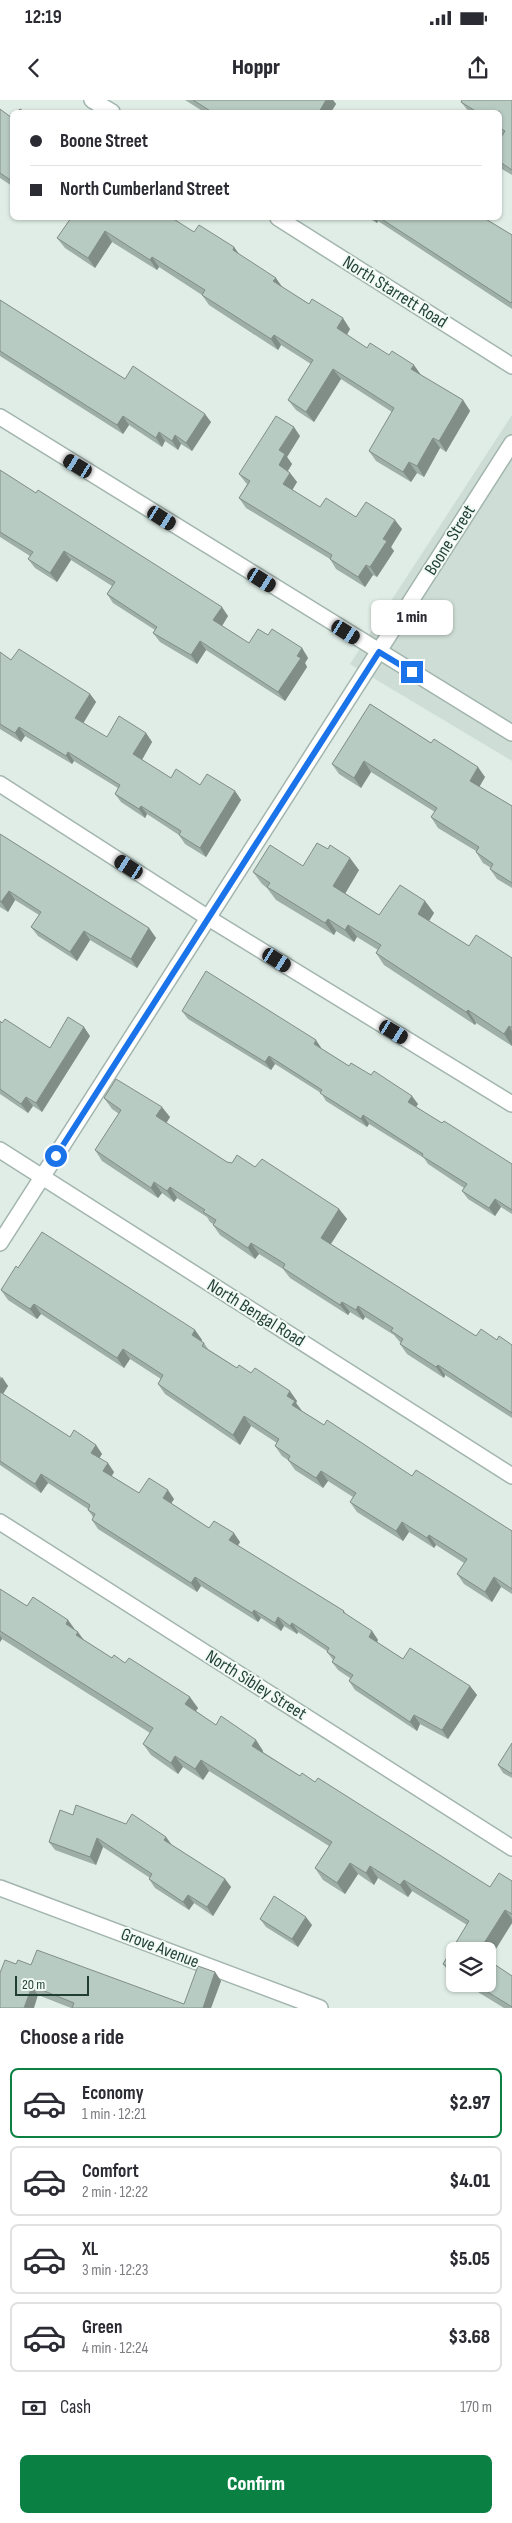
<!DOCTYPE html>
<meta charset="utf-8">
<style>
body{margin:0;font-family:"Sofia Sans Condensed",sans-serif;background:#f7f7f7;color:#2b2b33;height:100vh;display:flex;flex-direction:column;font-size:19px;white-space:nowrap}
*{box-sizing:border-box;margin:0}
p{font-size:16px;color:#7c7c81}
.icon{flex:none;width:28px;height:28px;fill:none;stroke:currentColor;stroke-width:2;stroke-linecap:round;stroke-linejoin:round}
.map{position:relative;height:1908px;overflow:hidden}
.sheet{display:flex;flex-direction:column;background:#fff;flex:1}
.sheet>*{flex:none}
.banner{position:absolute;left:10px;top:10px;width:492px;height:110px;border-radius:8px;box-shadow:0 1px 4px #0004;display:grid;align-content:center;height:110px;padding:0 20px;background:#fff}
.buttons{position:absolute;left:446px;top:1842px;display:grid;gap:10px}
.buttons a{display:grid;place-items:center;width:50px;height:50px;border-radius:8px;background:#fff;box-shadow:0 1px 4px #0004;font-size:25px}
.scale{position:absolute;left:15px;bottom:12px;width:74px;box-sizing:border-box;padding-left:5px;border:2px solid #1f3f35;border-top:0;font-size:14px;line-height:18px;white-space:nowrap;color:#1f3f35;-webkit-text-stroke:4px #f1f9f5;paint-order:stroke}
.end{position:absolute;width:22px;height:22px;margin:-11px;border:6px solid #1a73e8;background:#fff;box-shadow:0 0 0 2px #fff}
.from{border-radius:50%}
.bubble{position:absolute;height:35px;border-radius:8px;background:#fff;box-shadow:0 1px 4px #0004;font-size:16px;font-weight:800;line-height:35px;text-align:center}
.car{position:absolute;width:15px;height:30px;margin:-15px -8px;border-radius:6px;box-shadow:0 0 4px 1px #0007;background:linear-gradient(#222 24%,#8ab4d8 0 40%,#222 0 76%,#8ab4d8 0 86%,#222 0)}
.banner b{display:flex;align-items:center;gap:18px;height:48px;font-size:19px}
.banner b+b{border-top:1px solid #e1e1e2}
.banner i{width:12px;height:12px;background:#2b2b33}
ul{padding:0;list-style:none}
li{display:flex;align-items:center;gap:15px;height:70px;margin:0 10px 8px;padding:0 10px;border:2px solid #e1e1e2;border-radius:8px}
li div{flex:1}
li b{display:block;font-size:19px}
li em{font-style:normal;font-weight:800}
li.selected{border-color:#0b8043}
li>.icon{width:45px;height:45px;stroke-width:1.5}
h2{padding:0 20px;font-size:22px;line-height:60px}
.pay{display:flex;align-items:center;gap:12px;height:55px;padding:0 20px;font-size:19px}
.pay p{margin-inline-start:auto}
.button{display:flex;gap:10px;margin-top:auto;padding:10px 20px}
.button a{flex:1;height:58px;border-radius:8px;background:#0b8043;color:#fff;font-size:20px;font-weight:800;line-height:58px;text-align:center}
.status{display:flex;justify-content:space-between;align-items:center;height:35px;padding:0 25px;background:#fff;direction:ltr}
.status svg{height:14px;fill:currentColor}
header{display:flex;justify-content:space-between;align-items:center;height:65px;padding:0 20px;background:#fff;font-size:22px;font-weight:800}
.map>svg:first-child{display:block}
</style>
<div class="status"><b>12:19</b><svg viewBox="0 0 49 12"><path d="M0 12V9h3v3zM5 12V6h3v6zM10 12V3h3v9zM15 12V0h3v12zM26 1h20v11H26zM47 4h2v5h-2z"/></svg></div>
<header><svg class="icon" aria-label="back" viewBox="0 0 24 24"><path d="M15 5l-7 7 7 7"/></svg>Hoppr<svg class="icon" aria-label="share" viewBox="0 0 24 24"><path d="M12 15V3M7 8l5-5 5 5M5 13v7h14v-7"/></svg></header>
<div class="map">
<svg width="512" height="1908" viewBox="0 0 512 1908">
<rect width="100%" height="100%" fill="#e0ede7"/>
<path fill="#ceddd6" d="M512,315V661L350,564Z"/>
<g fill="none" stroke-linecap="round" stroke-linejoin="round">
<g stroke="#a2b5ae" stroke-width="18">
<g id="street">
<path d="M92,0L112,12"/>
<path d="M278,118L512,266"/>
<path d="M0,317L512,633"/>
<path d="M0,684L210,819L512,1004"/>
<path d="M0,1050L512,1376"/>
<path d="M0,1143L512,343"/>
<path d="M0,1422L512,1748"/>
<path d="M0,1788L320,1908"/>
</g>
</g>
<use href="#street" stroke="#fff" stroke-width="15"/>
</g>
<g fill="#9eafa7">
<path d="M185,0H333L336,4L331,12H204Z"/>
<path d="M512,0V75L500,68V39L503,35L500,33V12H469L461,2Z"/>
<path d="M0,9L12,18V86L0,78Z"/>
<path d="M71,118L194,132L234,147L239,155L282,187L350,229L347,235L367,248L421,275L463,300L470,311L446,352L440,348L424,377L417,373L411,382L376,361L369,351L392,312L341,279L314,322L296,310L288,300L311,264L281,245L278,250L209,205L202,195L159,167L157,170L112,142L95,168L65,148L57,138Z"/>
<path d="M368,118H484L512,135V209L378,121L377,123Z"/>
<path d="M0,200L125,279L211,322L192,351L181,344L178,350L165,341L162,347L129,325L123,334L0,256Z"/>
<path d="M300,336L287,357L292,364L288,371L290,373L297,382L292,390L320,407L402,429L391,447L394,451L377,477L373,475L365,487L336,469L330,459L246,408L239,398L247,384L246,383L239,374Z"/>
<path d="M0,370L228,516L222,526L249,543L268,535L302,548L308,558L305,563L307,567L285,601L206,550L197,564L160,542L153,533L155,530L113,503L107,494L112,486L71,460L57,482L35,468L28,459L30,456L0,437Z"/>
<path d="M0,552L11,560L90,594L96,602L83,623L107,637L146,633L152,642L142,660L171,678L200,685L235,691L241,700L206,757L185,744L179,735L147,714L145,718L121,702L115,694L118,688L74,661L72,664L25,636L21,642L0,629Z"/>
<path d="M370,604L485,677L479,686L512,706V788L497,779L490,769L491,768L483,763L476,752V751L438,728L431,717L435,712L371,672L361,688L339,674L332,664Z"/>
<path d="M0,734L149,828L156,838L137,868L90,840L77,861L38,836L31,827L39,815L15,800L8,812L0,807Z"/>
<path d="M303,766L359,770L345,793L379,815L425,801L434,813L429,821L469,846L512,858V946L476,923L475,925L384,865L376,853L378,850L357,837L354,842L336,831L334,835L276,800L267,788L262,784L253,772Z"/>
<path d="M182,911L322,949L349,966L418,1004L416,1007L442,1023L512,1064V1114L501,1107L495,1116L468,1099L462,1091L464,1088L428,1064L424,1058L369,1024L367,1027L326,1001L321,993L275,964L271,970L188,919Z"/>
<path d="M0,921L50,948L90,936L42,1012L33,1006L28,1013L0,994Z"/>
<path d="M104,998L170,1017L166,1023L227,1062L255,1067L339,1109L347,1119L331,1144L476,1236L497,1240L512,1245V1318L445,1275L444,1278L407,1254L400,1244L401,1243L399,1241L394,1235L365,1217L363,1220L350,1212L348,1215L290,1178L283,1169L259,1154L255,1159L220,1135L213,1125V1124L210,1122L207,1117L177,1098L174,1102L162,1093L158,1098L102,1061L95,1050L119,1014L112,1009Z"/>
<path d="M18,1168L195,1230L202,1240L201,1242L204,1243L208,1249L237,1268L297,1301L296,1303L302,1311L324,1325L412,1376L512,1431V1494L501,1487L492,1502L464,1484L457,1474L464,1463L436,1445L434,1448L409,1432L403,1441L357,1412L350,1402L353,1397L328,1381L323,1388L295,1370L288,1360L282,1356L275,1346L277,1343L251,1326L240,1345L165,1294L158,1284L161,1279L130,1259L124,1268L41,1214L37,1219L8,1200L1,1190Z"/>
<path d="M0,1276L8,1286L3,1294L70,1337L96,1345L102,1354L99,1358L114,1372L112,1376L139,1393L174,1399L171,1403L209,1428L240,1442L238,1446L344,1511L347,1515L372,1531L378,1540L377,1542L403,1559L470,1586L477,1595L448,1639L420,1624L417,1631L355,1590L349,1581L350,1578L338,1570L332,1562L333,1560L327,1552V1551L298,1532L297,1534L284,1526L281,1531L261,1518L258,1522L201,1486L197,1492L98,1429L92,1420L93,1417L88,1410V1409L48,1383L41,1393L0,1365Z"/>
<path d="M0,1489L27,1506L68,1520L75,1530L84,1540L112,1558L198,1608L196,1611L216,1625L256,1640L263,1651V1652L300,1676L315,1682L490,1787L512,1781V1823L488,1860L512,1876V1908H504L465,1884H488L455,1851V1878L451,1875L443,1864L467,1825L412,1791L408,1797L378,1778L374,1785L358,1774L345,1794L323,1780L315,1768L329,1746L209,1671L203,1680L183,1667L178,1674L151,1655L143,1644L150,1633L2,1539L0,1542Z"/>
<path d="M512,1643V1678L503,1673L498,1665Z"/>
<path d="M73,1715L126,1724L166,1737L172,1745L225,1779L231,1787L213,1816L194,1803L189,1810L155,1788L149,1779L150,1778L103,1747L96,1765L55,1750L49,1742Z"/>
<path d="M260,1819L312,1825L298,1847L266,1827Z"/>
<path d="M16,1864L31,1865L184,1904L215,1872L221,1881L211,1908H71L38,1895Z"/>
</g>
<g fill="#818e88">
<path d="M326,0H333L336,4L331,12H319Z"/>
<path d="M373,118H375L378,121L377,123Z"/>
<path d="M105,131L112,142L95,168L88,158Z"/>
<path d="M234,147L242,158L233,150Z"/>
<path d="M152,157L159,167L157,170L150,160Z"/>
<path d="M276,178L283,188L273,181Z"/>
<path d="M343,218L350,229L344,239L337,228Z"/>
<path d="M274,235L281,245L278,250L271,239Z"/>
<path d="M414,265L421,275L411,269Z"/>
<path d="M333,269L341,279L314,322L306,312Z"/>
<path d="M463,300L470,311L446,352L439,341Z"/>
<path d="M205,314L211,322L192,351L186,343Z"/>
<path d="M123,316L129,325L123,334L117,325Z"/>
<path d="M294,327L300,336L287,357L292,364L285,375L279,365V350Z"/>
<path d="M159,332L165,341L162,347L156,338Z"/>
<path d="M175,335L181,344L178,350L172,341Z"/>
<path d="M433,338L440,348L424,377L417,366Z"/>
<path d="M409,362L417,373L411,382L403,372Z"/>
<path d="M290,373L297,382L290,394L283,384Z"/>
<path d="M395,420L402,429L391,447L394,451L377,477L370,467L383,439Z"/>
<path d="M64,451L71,460L57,482L50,473Z"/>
<path d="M366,465L373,475L365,487L358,477Z"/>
<path d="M222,507L228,516L220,529L213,520Z"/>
<path d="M200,541L206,550L197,564L191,555Z"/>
<path d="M302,548L308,558L305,563L307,567L285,601L278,592Z"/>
<path d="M90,594L96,602L81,627L75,618Z"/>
<path d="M19,627L25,636L21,642L15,633Z"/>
<path d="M146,633L152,642L140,663L133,654Z"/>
<path d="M68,652L74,661L72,664L66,656Z"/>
<path d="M364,661L371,672L361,688L354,678Z"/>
<path d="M478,667L485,677L477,691L470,681Z"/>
<path d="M235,691L241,700L206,757L200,748Z"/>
<path d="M141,706L147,714L145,718L139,709Z"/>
<path d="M350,758L359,770L342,799L333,786Z"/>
<path d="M9,791L15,800L8,812L1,802Z"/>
<path d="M425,801L434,813L426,826L418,814Z"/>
<path d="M328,819L336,831L334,835L325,823Z"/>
<path d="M348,825L357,837L354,842L345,830Z"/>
<path d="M149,828L156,838L137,868L131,859Z"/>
<path d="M84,831L90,840L77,861L70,852Z"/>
<path d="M468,910L476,923L475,925L466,912Z"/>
<path d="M509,926L512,931V946L504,934Z"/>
<path d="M84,927L90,936L42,1012L36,1003Z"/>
<path d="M316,940L322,949L314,944Z"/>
<path d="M269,956L275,964L271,970L265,962Z"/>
<path d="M412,996L418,1004L414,1010L408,1002Z"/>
<path d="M26,997L33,1006L28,1013L21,1004Z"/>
<path d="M162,1007L170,1017L164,1027L156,1016Z"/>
<path d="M363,1015L369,1024L367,1027L361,1019Z"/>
<path d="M154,1082L162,1093L158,1098L151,1088Z"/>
<path d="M170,1087L177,1098L174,1102L167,1091Z"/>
<path d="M495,1099L501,1107L495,1116L489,1108Z"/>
<path d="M339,1109L347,1119L328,1148L321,1138Z"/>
<path d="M251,1143L259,1154L255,1159L248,1148Z"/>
<path d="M342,1202L350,1212L348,1215L340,1205Z"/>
<path d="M34,1204L41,1214L37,1219L30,1209Z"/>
<path d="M358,1206L365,1217L363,1220L356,1210Z"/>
<path d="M195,1230L202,1240L199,1245L192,1235Z"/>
<path d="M123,1249L130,1259L124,1268L117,1258Z"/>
<path d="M438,1265L445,1275L444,1278L436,1267Z"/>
<path d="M2,1277L8,1286L1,1297L0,1296V1280Z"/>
<path d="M290,1291L297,1301L296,1303L302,1311L299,1315L287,1296Z"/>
<path d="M244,1316L251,1326L240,1345L233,1335Z"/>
<path d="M96,1345L102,1354L97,1362L91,1353Z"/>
<path d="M108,1363L114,1372L109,1380L103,1371Z"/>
<path d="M321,1371L328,1381L323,1388L316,1378Z"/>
<path d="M41,1374L48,1383L41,1393L35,1384Z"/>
<path d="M168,1390L174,1399L169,1407L163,1398Z"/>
<path d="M402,1422L409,1432L403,1441L396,1431Z"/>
<path d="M234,1433L240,1442L235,1449L229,1440Z"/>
<path d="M429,1435L436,1445L434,1448L427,1438Z"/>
<path d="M195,1477L201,1486L197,1492L191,1483Z"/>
<path d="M494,1477L501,1487L492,1502L485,1492Z"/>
<path d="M254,1510L261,1518L258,1522L252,1513Z"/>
<path d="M278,1517L284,1526L281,1531L275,1523Z"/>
<path d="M68,1520L76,1531L66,1524Z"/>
<path d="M292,1523L298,1532L297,1534L290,1526Z"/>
<path d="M372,1531L378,1540L375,1546L369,1537Z"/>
<path d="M78,1532L86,1543L76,1535Z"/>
<path d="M0,1535L2,1539L0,1542Z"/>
<path d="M470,1586L477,1595L448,1639L442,1630Z"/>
<path d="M190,1597L198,1608L193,1615L185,1604Z"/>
<path d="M414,1615L420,1624L417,1631L410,1622Z"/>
<path d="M256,1640L263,1651L260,1657L252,1646Z"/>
<path d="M175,1656L183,1667L178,1674L171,1663Z"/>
<path d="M201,1660L209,1671L203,1680L195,1669Z"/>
<path d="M166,1737L172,1746L164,1740Z"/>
<path d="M97,1738L103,1747L96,1765L90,1757Z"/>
<path d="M350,1763L358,1774L345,1794L337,1783Z"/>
<path d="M370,1766L378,1778L374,1785L366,1773Z"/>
<path d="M225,1779L231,1787L213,1816L207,1807Z"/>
<path d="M404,1780L412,1791L408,1797L400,1785Z"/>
<path d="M188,1795L194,1803L189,1810L183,1802Z"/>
<path d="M505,1810L512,1819V1823L488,1862V1851H479Z"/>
<path d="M306,1817L312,1825L298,1847L292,1839Z"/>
<path d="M215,1872L221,1881L211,1908H202Z"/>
<path d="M32,1886L38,1895L34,1908H24Z"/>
</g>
<g fill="#b8cbc2" stroke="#818e88">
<path d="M193,0H326L319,12H212Z"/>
<path d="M462,0H512V70L500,62V39L505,31L500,28V12H477L461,2Z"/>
<path d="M0,9L12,18V81L0,73Z"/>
<path d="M20,9L25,12H17Z"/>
<path d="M71,118H172L194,132L199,125L234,147L233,150L276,178L273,181L309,204L312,199L343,218L337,228L367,248L370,243L389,255L392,251L414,265L411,269L463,300L439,341L433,338L417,366L409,362L403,372L369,351L394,308L333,269L306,312L288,300L313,260L274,235L271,239L202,195L205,190L152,157L150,160L105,131L88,158L57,138Z"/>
<path d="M380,118H484L512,135V202L511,203Z"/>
<path d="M0,200L125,279L133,266L205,314L186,343L175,335L172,341L159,332L156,338L123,316L117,325L0,251Z"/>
<path d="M276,316L294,327L279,350L285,354L279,365L290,373L283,384L320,407L326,398L356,417L366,402L395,420L383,439L387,441L370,467L366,465L358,477L330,459L332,455L239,398L250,381L239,374Z"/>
<path d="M0,370L36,393L38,390L222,507L213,520L249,543L258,529L268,535L272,529L302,548L297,556L301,558L278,592L200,541L191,555L153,533L157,527L107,494L115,482L64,451L50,473L28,459L33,452L0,432Z"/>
<path d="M19,549L90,594L75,618L107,637L119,616L146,633L133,654L171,678L176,669L200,685L207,674L235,691L200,748L179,735L181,731L141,706L139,709L115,694L120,685L68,652L66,656L19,627L15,633L0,624V552L11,560Z"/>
<path d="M370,604L431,643L434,639L478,667L470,681L512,706V783L490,769L493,764L476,752L479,747L431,717L437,708L364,661L354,678L332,664Z"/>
<path d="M0,734L149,828L131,859L84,831L70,852L31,827L41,812L9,791L1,802L0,801Z"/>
<path d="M317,743L328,749L330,745L350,758L333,786L379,815L400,785L425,801L418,814L469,846L476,835L512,858V928L509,926L504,934L468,910L466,912L376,853L381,845L348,825L345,830L328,819L325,823L267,787L270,783L253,772L270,745L303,766Z"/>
<path d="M206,871L316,940L314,944L349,966L351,963L371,975L374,971L412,996L408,1002L442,1023L444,1021L512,1064V1110L495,1099L489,1108L462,1091L467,1084L422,1056L423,1054L363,1015L361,1019L320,993L322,990L269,956L265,962L182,911Z"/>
<path d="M68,917L84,927L36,1003L26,997L21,1004L0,989V921L2,923L5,919L50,948Z"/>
<path d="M116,979L162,1007L156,1016L227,1062L232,1063L237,1055L255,1067L262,1059L339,1109L321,1138L476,1236L481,1229L497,1240L499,1236L512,1245V1313L438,1265L436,1267L400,1244L403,1239L391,1231L393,1228L358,1206L356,1210L342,1202L340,1205L283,1168L285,1164L251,1143L248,1148L213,1125L216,1120L203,1112L205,1110L170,1087L167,1091L154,1082L151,1088L95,1050L121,1010L104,998Z"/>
<path d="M42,1132L195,1230L192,1235L204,1243L202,1246L237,1268L239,1265L251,1273L255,1268L290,1291L287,1296L295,1301L292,1305L324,1325L327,1320L412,1376L416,1370L512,1431V1489L494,1477L485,1492L457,1474L467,1459L429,1435L427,1438L402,1422L396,1431L350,1402L356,1393L321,1371L316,1378L288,1360L290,1356L275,1346L279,1339L244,1316L233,1335L158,1284L163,1275L123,1249L117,1258L34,1204L30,1209L1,1190L16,1166L18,1168Z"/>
<path d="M0,1292L70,1337L74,1330L96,1345L91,1353L108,1363L103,1371L139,1393L149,1378L168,1390L163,1398L209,1428L214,1421L234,1433L229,1440L344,1511L343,1512L372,1531L369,1537L403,1559L410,1548L470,1586L442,1630L414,1615L410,1622L349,1581L353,1575L332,1562L335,1557L327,1552L329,1548L292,1523L290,1526L278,1517L275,1523L254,1510L252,1513L195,1477L191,1483L92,1420L95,1414L88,1410L90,1405L41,1374L35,1384L0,1361Z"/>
<path d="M0,1489L27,1506L33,1497L68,1520L66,1524L78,1532L76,1535L112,1558L114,1555L125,1563L129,1558L190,1597L185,1604L216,1625L221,1616L256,1640L252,1646L300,1676L302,1673L315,1682L318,1678L490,1787L499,1773L512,1781V1814L505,1810L479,1851H455V1871L443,1864L469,1821L404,1780L400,1785L370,1766L366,1773L350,1763L337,1783L315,1768L332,1742L201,1660L195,1669L175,1656L171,1663L143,1644L153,1628L0,1531Z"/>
<path d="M512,1643V1674L498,1665Z"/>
<path d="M76,1705L126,1724L132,1714L166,1737L164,1740L225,1779L207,1807L188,1795L183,1802L149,1779L152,1774L97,1738L90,1757L49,1742L60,1710L73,1715Z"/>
<path d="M274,1796L306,1817L292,1839L260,1819Z"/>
<path d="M37,1850L184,1904L198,1866L215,1872L203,1908H72L74,1903L32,1886L24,1908H0V1873L5,1860L16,1864L18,1860L31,1865Z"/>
<path d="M488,1860L512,1876V1907L475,1884H488Z"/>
</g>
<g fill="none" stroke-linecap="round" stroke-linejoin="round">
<path stroke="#1a73e8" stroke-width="6" d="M56,1056L379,552L412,572"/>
</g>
<g text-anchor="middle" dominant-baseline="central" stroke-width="4" stroke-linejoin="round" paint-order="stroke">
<g font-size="18" fill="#1f3f35" stroke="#f1f9f5">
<text transform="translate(395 192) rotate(32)">North Starrett Road</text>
<text transform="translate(450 440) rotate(-58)">Boone Street</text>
<text transform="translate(256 1213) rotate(32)">North Bengal Road</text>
<text transform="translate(256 1585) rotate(32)">North Sibley Street</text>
<text transform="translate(160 1848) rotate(21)">Grove Avenue</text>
</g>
</g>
</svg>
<div class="buttons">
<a><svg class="icon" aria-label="layers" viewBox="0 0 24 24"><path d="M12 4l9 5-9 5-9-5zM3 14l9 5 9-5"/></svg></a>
</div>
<div class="scale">20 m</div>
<i class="end from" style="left:56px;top:1056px"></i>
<i class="end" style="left:412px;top:572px"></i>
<div class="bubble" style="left:371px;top:500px;width:82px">1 min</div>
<i class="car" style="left:78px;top:366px;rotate:301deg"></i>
<i class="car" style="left:162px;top:418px;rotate:122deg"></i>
<i class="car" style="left:262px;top:480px;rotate:122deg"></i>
<i class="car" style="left:346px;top:532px;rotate:122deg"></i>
<i class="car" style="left:129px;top:767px;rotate:303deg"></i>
<i class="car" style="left:277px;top:860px;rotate:122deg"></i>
<i class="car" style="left:394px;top:932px;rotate:121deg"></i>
<div class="banner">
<b><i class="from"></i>Boone Street</b>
<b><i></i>North Cumberland Street</b>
</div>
</div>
<section class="sheet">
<h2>Choose a ride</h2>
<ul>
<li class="selected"><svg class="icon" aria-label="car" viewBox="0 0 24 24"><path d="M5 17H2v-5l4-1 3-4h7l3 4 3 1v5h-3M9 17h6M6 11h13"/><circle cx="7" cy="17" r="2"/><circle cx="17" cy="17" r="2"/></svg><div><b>Economy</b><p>1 min · 12:21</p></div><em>$2.97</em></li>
<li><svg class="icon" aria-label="car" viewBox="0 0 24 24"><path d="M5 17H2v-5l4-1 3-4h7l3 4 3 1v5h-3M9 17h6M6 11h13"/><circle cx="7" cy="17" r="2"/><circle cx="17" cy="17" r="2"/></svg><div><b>Comfort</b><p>2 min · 12:22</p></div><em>$4.01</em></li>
<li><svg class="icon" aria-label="car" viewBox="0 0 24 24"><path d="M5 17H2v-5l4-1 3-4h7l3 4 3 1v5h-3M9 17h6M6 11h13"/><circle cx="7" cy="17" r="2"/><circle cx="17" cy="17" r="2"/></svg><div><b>XL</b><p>3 min · 12:23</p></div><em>$5.05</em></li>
<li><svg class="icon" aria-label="car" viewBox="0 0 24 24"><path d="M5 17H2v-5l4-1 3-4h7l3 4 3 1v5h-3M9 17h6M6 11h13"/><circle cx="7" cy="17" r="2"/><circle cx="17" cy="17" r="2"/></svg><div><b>Green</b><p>4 min · 12:24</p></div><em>$3.68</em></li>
</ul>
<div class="pay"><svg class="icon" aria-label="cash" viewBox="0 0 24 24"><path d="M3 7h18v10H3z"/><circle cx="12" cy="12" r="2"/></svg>Cash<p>170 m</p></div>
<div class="button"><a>Confirm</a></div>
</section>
